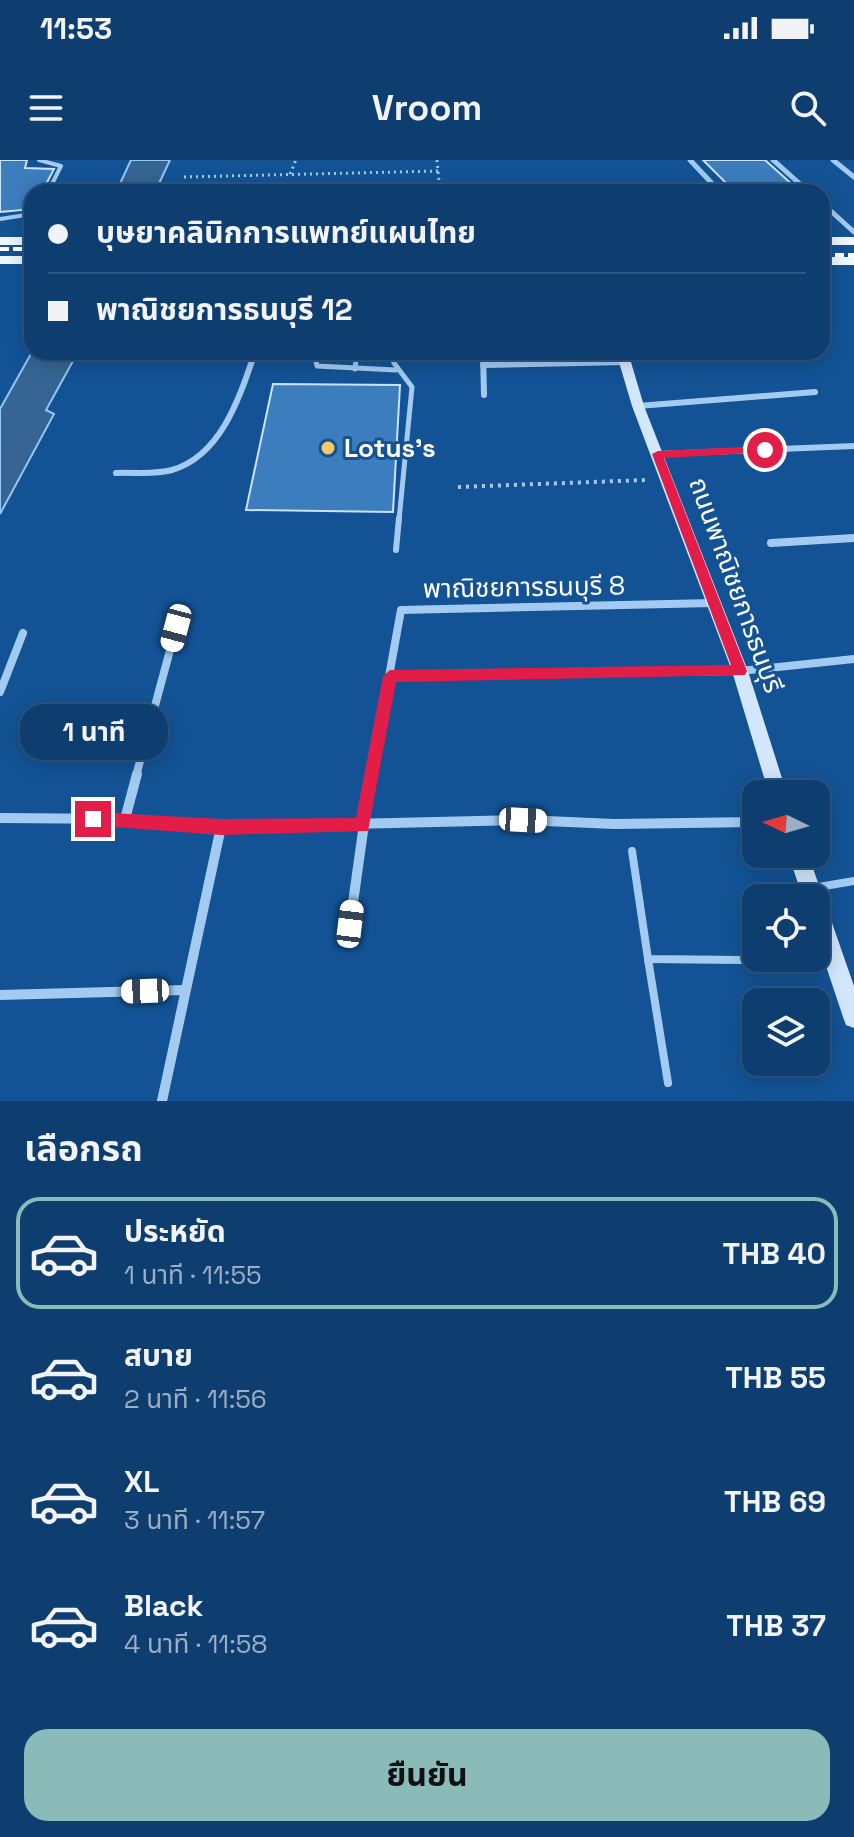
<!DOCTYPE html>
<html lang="th">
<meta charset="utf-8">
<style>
body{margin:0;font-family:"Space Grotesk","Noto Sans Thai",sans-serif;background:#1c4978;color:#f1f3f6;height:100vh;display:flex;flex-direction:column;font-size:30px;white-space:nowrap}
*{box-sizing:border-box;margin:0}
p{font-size:26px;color:#9baec3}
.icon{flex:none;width:44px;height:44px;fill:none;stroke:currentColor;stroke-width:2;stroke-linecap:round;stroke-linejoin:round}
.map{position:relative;height:941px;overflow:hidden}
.sheet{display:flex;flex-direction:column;background:#0e3e70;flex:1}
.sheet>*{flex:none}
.guide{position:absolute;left:24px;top:24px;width:806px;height:176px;border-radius:24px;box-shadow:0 4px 20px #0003,0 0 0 2px #2e5783;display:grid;align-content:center;height:176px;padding:0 24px;background:#0e3e70}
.needle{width:52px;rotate:275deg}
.controls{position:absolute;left:742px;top:620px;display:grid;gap:16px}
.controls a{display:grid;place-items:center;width:88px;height:88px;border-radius:16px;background:#0e3e70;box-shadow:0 4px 20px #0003,0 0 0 2px #2e5783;font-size:40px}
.end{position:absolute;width:36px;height:36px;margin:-18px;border:10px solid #e11d48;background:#fff;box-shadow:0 0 0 4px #fff}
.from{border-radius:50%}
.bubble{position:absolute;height:56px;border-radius:24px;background:#0e3e70;box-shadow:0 4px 20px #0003,0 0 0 2px #2e5783;font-size:26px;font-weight:700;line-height:56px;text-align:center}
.car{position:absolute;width:24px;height:48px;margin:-24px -12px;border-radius:10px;box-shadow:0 0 6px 2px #0007;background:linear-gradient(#fff 24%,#345 0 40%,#fff 0 76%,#345 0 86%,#fff 0)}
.guide b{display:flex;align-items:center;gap:28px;height:76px;font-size:30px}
.guide b+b{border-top:2px solid #2e5783}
.guide i{width:20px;height:20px;background:#f1f3f6}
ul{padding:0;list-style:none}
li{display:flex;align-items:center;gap:24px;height:112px;margin:0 16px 12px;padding:0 8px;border:4px solid transparent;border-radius:24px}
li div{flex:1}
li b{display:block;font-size:30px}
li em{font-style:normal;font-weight:700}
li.active{border-color:#8bbbb9}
li>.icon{width:72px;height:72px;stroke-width:1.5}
h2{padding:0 24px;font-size:36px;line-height:96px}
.cta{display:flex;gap:16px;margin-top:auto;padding:16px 24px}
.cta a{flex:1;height:92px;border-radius:24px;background:#8bbbb9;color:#111;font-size:32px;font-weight:700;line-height:92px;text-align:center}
.status{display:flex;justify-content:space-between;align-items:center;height:56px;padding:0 40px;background:#0e3e70;direction:ltr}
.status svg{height:22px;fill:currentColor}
header{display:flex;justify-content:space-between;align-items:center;height:104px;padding:0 24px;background:#0e3e70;font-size:36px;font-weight:700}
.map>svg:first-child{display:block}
</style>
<div class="status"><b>11:53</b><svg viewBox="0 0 49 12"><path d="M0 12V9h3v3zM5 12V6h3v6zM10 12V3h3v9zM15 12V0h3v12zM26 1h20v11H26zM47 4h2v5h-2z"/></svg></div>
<header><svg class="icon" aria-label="menu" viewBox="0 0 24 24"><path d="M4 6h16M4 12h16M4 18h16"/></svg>Vroom<svg class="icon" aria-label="search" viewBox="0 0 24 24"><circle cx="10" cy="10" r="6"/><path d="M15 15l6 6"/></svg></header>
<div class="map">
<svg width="854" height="941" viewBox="0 0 854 941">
<rect width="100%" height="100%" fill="#135395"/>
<g fill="#366594" stroke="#95c7f5" stroke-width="2">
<path d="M131,0H170L155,32H116Z"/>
<path d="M32,192H78L46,250L54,254L0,354V249Z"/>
</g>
<g fill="#3c7dbd" stroke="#cae4fd" stroke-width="2">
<path d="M0,0H27L25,8L54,9L42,32H32V49L0,52Z"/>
<path d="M703,0H765L795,27L735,32Z"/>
<path d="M273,224L400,225L393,352L246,350Z"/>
</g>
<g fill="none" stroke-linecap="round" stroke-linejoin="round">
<g stroke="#a3cbf2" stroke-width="3" stroke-dasharray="2 4" stroke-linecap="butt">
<path d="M437,0L440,32"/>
<path d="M290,14L296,0"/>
<path d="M184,17L438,11"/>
<path d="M162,29L439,28"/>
</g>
<path stroke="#a3cbf2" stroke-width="4" stroke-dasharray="3 5" stroke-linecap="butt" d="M458,327L646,320"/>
<g stroke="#a3cbf2" stroke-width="4">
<path d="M39,0L61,6L48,32"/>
<path d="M0,59L32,54"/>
</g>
<g stroke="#a3cbf2" stroke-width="5">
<path d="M314,192L317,206L396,210"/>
<path d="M391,192L394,203L412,227L399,360"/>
<path d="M355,209L357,192"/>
</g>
<path stroke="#a3cbf2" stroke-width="6" d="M396,390L399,358"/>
<g stroke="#a3cbf2" stroke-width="8">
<path d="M632,691L648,799L831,801"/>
<path d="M813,728L854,721"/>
<path d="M648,799L668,923"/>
</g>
<g stroke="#a3cbf2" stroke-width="5">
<path d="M690,0L720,32"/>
<path d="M773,0L809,32"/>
<path d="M833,0L854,17"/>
<path d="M822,43L854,72"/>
</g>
<g stroke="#a3cbf2" stroke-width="6">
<path d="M483,192L484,235"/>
<path d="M483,205L626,202"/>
<path d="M638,246L815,232"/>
<path d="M658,294L854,286"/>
<path d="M116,313C134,312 154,315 172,310C222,295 240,236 255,192"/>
</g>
<g stroke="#a3cbf2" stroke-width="8">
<path d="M771,383L854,378"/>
<path d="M390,516L740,511L854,499"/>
<path d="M0,532L23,473"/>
<path d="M136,616L176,468"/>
<path d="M371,616L401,450L714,443"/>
</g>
<g stroke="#a3cbf2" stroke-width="10">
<path d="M0,658L125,659L221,667L523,660L614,664L756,662"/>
<path d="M125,659L137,614"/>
<path d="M350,764L371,614"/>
<path d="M0,835L185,830"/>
<path d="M162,941L221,667"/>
</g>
<g fill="#d2e7fc" fill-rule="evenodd">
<path d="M616,192H628L644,246L748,511L787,634H769L732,511L632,246Z"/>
<path d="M788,694H808L854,826V868L846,865L843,857L816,776V738H803Z"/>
</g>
<g fill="#eef6ff" fill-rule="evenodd">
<rect x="0" y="77" width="32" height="8"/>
<rect x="822" y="77" width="32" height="8"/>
<rect x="0" y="96" width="32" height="8"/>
<rect x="822" y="97" width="32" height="8"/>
</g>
<g stroke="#fff" stroke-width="4" stroke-dasharray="9 4" stroke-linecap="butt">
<path d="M0,89H32"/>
<path d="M822,95H854"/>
</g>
</g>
<path fill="#e11d48" d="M765,286L768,292L664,298L747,511L745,515L396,522L368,671L221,675L88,665L86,659L93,652L221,659L356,658L383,516L390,510L731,505L652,294L658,291Z"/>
<circle fill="#ffca64" stroke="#135395" stroke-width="3" cx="328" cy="288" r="8"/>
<g text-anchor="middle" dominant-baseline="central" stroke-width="6" stroke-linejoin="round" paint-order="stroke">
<g font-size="26" font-weight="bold" fill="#fff" stroke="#135395" text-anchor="start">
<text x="344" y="288">Lotus's</text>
</g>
<g font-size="26" fill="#fff" stroke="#135395">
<text transform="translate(736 425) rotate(70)">ถนนพาณิชยการธนบุรี</text>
<text transform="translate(524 427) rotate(-1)">พาณิชยการธนบุรี 8</text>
</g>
</g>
</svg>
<div class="controls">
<a><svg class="needle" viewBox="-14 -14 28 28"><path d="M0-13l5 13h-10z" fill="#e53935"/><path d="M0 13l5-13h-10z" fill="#9baec3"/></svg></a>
<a><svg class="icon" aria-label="locate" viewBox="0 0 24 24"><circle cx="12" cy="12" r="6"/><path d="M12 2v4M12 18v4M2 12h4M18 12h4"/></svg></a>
<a><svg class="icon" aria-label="layers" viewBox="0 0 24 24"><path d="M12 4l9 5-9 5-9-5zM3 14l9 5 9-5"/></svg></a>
</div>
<i class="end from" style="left:765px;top:290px"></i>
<i class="end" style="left:93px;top:659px"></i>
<div class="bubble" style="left:20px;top:544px;width:148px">1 นาที</div>
<i class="car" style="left:176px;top:468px;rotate:195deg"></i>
<i class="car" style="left:523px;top:660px;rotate:93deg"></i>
<i class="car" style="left:350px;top:764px;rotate:7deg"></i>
<i class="car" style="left:145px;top:831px;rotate:268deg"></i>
<div class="guide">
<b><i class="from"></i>บุษยาคลินิกการแพทย์แผนไทย</b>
<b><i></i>พาณิชยการธนบุรี 12</b>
</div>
</div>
<section class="sheet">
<h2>เลือกรถ</h2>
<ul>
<li class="active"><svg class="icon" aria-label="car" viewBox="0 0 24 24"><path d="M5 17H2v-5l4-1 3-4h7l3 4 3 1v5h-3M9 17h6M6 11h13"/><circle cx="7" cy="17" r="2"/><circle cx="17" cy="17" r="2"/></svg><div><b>ประหยัด</b><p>1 นาที · 11:55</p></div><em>THB 40</em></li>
<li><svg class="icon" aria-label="car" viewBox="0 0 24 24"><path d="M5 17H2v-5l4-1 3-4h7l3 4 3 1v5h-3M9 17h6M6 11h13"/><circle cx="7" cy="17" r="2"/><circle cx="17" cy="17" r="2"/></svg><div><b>สบาย</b><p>2 นาที · 11:56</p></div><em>THB 55</em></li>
<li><svg class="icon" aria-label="car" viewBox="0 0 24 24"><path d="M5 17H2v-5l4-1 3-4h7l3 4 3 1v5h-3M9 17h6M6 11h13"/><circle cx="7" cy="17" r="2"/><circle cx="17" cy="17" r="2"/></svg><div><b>XL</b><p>3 นาที · 11:57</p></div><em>THB 69</em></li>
<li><svg class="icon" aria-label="car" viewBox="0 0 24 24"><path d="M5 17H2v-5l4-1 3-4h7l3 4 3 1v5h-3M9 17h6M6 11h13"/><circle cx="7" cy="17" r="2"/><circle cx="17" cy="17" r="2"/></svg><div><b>Black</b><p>4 นาที · 11:58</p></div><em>THB 37</em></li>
</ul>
<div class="cta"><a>ยืนยัน</a></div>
</section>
